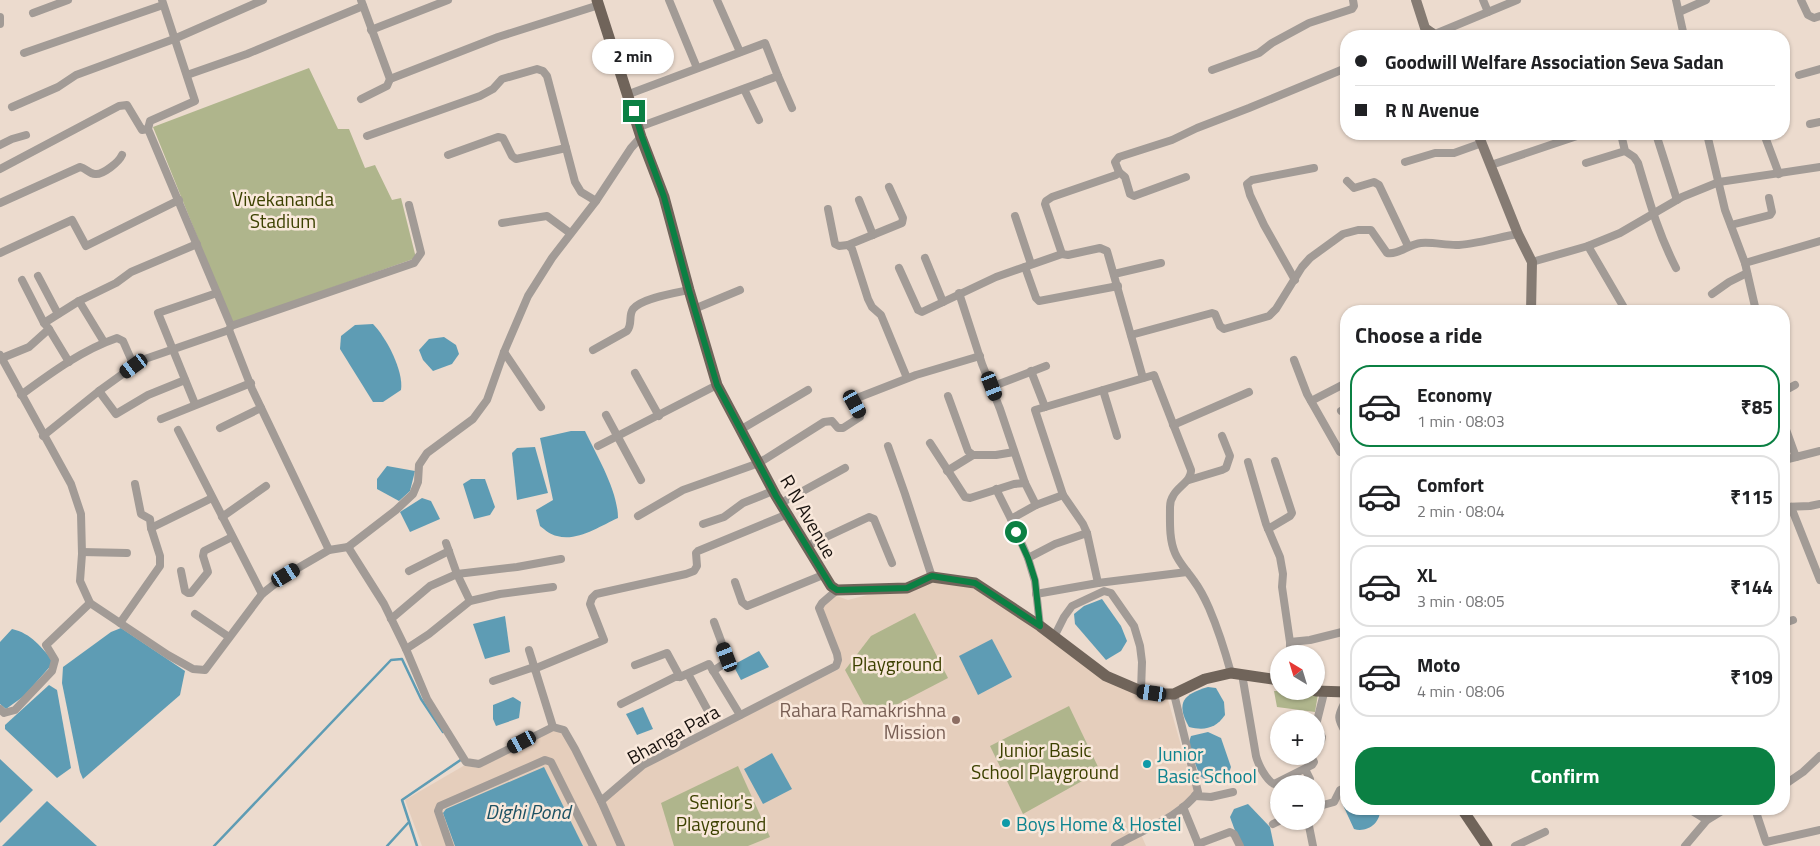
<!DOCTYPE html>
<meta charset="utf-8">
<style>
body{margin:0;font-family:"Titillium Web",sans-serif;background:#f2f2f2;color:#202124;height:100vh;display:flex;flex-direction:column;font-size:19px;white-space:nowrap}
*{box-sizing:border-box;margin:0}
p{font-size:16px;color:#757577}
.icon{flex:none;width:28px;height:28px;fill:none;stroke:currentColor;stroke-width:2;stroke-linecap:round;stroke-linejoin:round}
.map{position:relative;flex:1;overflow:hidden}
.drawer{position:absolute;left:1340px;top:305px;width:450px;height:510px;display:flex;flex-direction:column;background:#fff;border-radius:20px;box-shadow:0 1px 4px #0004}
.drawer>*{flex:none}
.banner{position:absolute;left:1340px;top:30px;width:450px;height:110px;border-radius:20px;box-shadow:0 1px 4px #0004;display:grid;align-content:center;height:110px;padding:0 15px;background:#fff}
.needle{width:32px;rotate:322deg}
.fabs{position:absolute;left:1270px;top:645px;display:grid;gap:10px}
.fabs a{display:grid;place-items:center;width:55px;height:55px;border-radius:50%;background:#fff;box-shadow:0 1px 4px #0004;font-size:25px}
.end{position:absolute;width:22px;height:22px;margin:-11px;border:6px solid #0b8043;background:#fff;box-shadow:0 0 0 2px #fff}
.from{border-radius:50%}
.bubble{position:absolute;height:35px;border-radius:18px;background:#fff;box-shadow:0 1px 4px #0004;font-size:16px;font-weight:700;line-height:35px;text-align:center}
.car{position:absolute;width:15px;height:30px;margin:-15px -8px;border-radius:6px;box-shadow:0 0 4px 1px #0007;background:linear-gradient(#222 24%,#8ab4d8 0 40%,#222 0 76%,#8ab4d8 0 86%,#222 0)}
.banner b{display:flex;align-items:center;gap:18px;height:48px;font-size:19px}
.banner b+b{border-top:1px solid #e0e0e0}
.banner i{width:12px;height:12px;background:#202124}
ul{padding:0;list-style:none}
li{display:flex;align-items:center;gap:15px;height:82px;margin:0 10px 8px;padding:0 5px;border:2px solid #e0e0e0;border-radius:20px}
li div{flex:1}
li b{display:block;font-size:19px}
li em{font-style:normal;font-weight:700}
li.active{border-color:#0b8043}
li>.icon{width:45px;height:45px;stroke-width:1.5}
h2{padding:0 15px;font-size:22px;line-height:60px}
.primary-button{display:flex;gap:10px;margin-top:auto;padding:10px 15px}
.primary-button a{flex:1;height:58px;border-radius:20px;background:#0b8043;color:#fff;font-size:20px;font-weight:700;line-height:58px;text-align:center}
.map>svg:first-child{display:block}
</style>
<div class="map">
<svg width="1820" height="846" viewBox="0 0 1820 846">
<rect width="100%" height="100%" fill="#ecdbce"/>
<path fill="#e5cebc" d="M933,578L969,582L1101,676L1166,693L1195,794L1170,812L1139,830L1146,846H422L405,800L465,765L477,768L552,730L562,733L572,750L599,804L647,766L839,669L840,653L821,609L831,594L848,600Z"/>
<g fill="#afb58c">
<path d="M309,68L338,129H349L365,168L375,165L392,200L401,198L416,258L232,323L153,127Z"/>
<path d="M915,613L948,678L871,718L845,670L871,636Z"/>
<path d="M1274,691H1303L1318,694L1315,712L1277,707Z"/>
<path d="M1069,706L1100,771L1023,814L990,746Z"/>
<path d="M738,766L770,837L748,846H674L661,803Z"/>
</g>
<g fill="#5e9cb4">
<path d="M373,324C386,337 404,371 401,390L383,402H373L340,349L341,336L355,325Z"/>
<path d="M444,337L456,345L459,354L452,364L433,371L423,360L419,350L429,339Z"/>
<path d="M571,431H585C597,456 618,491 618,518C600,526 577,542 557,536C551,535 545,530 540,526L536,510L553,500L540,438Z"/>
<path d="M535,447L548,493L517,500L512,453L517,448Z"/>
<path d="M387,466L415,471L410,491L399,501L377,489V479Z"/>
<path d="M471,479H485L495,507L490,515L474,519L463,484Z"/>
<path d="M422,498L431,501L440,519L410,532L400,512Z"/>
<path d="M1102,599L1121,626L1127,641L1121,651L1106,660L1075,624L1074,614L1084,606Z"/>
<path d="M505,616L510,652L485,659L473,624Z"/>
<path d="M121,628L185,671L180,695L83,779L80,772L62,683L63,667L111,632Z"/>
<path d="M12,629C31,633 42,648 54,662L24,696L6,709L0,704V642Z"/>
<path d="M992,639L1012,677L978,695L959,656Z"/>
<path d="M759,651L769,667L741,680L733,665Z"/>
<path d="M49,685L57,690L71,768L57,778L5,729V725Z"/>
<path d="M1208,687L1216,688L1224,702L1225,715C1216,728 1205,731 1189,727C1175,702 1184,694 1208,687Z"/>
<path d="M513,697L521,702L519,718L496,726L493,719V705Z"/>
<path d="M643,707L653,729L637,735L626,714Z"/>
<path d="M1208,732L1221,738L1231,767L1229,773L1206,780L1200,776L1188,745L1191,736Z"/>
<path d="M772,753L792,789L763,804L744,769Z"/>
<path d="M0,759L33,790L0,823Z"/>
<path d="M544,767L583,846H455L443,813L446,809Z"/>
<path d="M1346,795V809H1380C1381,823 1367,833 1354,829L1342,803Z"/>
<path d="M47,801L97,846H2Z"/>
<path d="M1248,804L1270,827L1274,846H1242L1234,828L1230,817L1234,809Z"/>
</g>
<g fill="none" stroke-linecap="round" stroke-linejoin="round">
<g stroke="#5e9cb4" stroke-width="2.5">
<path d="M214,846L391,660L402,659L421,699L443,732"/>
<path d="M387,846L408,823"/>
<path d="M417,846L402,800L462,759"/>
</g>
<g stroke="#a29b96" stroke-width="8">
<path d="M162,0L195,101L150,121L148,129L231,326L229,330L252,389L329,550L348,547L384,604L406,649L427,699L466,762L479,764L553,727L564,730L575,749L601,801L643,765L836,666L838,660L837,654L819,608L822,603L837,590"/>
<path d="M669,0L697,68"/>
<path d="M717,0L740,52"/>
<path d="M1483,0L1488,12"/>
<path d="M1676,0L1684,36"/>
<path d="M1801,0L1808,15L1814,18L1820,16"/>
<path d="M1679,12L1706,0"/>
<path d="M33,13L68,0"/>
<path d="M0,17V24"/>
<path d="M371,30L448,0"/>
<path d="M1435,34L1517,0"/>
<path d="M1422,36L1432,32"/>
<path d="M24,53L163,5"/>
<path d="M1212,70L1259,53L1272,43L1309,23L1352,9L1354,6L1353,0"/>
<path d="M187,75L247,54L363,6"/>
<path d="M1799,75L1820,69"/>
<path d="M390,79L498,37L599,5"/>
<path d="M744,89L759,120"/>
<path d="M629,94L765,43L778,76"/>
<path d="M361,99L387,86L390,79L361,0"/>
<path d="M12,107L58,87L76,75L174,39L263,0"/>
<path d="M1810,124L1820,122"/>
<path d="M639,127L778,76L792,108"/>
<path d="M1621,134L1625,151L1634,157L1638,163C1649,200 1658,233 1676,268"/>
<path d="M1656,134L1677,200"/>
<path d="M1707,134L1725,210L1745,263L1756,311"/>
<path d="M1764,134L1779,174"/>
<path d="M367,136L480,96L493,89L502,79L537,69L543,71L547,76L575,182L581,192L596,201"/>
<path d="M0,145L12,139L26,135"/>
<path d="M448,155L498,137L503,138L512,156L516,159L566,148"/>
<path d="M1405,162L1435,153H1454L1482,143"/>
<path d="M1586,163L1625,151"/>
<path d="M1491,165L1577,136"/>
<path d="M0,169L119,106L127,105L142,130L148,129"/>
<path d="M1119,172L1125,177L1130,194L1134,196L1186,177"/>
<path d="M1347,181L1354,188L1374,182L1379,185L1408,246"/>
<path d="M859,200L873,235"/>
<path d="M0,203L80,167C86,168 89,174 95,174C103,175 119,162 122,155"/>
<path d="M828,209L835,244L839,246L848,245L852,249L868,299L872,307L881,315L907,378"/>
<path d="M1015,216L1031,264"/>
<path d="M502,223L547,216L570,233"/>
<path d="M1731,225L1770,215L1772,212L1769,198"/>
<path d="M848,245L902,223L903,218L889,187"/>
<path d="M1588,246L1626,311"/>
<path d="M0,253L72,220L86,246L179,200"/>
<path d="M925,258L943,302"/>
<path d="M1532,262L1588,246L1620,233L1682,197L1719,182L1820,167"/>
<path d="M1745,263L1820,241"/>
<path d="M1025,267L1036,298L1039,301L1118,286"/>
<path d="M899,268L918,310L922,312L996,277L1062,254"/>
<path d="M1114,274L1161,263"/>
<path d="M38,276L58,314"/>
<path d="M1295,280L1264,225L1250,195L1247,184L1252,180L1314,168"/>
<path d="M959,293L982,364L1000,409L1025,483L1036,505L1063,495L1035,410L1154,375L1191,470C1192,484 1170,488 1170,507C1170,522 1169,539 1175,553C1179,563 1188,572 1194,581C1200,589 1205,599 1209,608C1218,629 1225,651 1231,673"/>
<path d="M1712,294L1729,282L1747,273"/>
<path d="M79,301L104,342"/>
<path d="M694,309L740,290"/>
<path d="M44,323L79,301L116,283L131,272L197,244"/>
<path d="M231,326L414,263L421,253L409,205"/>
<path d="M49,329L69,362"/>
<path d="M1131,335L1212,313L1215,314L1220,326L1224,329L1269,316L1276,309L1302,267L1310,258L1343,234L1358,230H1371L1387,253C1398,255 1409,244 1421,243C1433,242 1444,245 1456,245C1472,245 1500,237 1518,234"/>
<path d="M593,350L627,331C633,324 628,316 633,309C642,298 675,293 689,290"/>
<path d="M504,352L541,407"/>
<path d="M0,355L71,484L81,514L82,554L80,581L90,603L168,655L193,669L205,670L262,594L286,575L329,550"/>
<path d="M2,358L29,347L49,329L44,323L22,280"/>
<path d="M1294,360L1307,394L1340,452L1346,454"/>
<path d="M1031,371L1045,407"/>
<path d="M635,373L659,416"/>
<path d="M1143,378L1107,251L1100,248L1068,255L1062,254L1045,204L1046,201L1052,197L1116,175L1119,172L1115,162L1119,157L1172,140L1197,128L1249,108L1346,68"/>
<path d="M991,387L1046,366"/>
<path d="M1103,390L1117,436"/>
<path d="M99,391L142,360L229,330"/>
<path d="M1784,391L1795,385"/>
<path d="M21,395C51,373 82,350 117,338L123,341L134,366"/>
<path d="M948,396L968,451L973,455H996L1014,452"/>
<path d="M1311,401L1346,383"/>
<path d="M195,404L158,313L217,293"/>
<path d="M1341,411L1346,408"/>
<path d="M606,415L641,480"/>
<path d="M161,419L251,383"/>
<path d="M1784,424L1796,457L1820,451"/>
<path d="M1173,425L1249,392"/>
<path d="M220,428L261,408"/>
<path d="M178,430L262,594"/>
<path d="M740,430L808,390"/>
<path d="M43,436L99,391L116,414L148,395L185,380"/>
<path d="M930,443L965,497L970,498L1014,484L1025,483"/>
<path d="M598,446L717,385"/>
<path d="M888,446L905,494L932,577"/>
<path d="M1784,460L1796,457"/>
<path d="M1248,462L1266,524L1280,557L1283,574L1282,587L1290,642V654"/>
<path d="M947,471L973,455"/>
<path d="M1189,480L1222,470L1226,468L1230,456L1222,436"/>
<path d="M135,484L141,514L150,519L151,528"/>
<path d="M996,489L1011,519"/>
<path d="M1063,495L1083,524L1087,533L1098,583"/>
<path d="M781,503L845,468"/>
<path d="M1036,505L1011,519L1028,558L1035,581L1040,626"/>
<path d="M1784,507L1810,506L1820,504"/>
<path d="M1791,507L1820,580"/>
<path d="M638,516L683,490L759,463L824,422L832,421L838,428H843L860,417V413L855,404L857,398L916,375L980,356"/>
<path d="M222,517L266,486"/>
<path d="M703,524L724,517L743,503L773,491"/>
<path d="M1268,529L1290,516L1292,513L1275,461"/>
<path d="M446,543L457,574L470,601"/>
<path d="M807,546L869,517L874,519L892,563"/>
<path d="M348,547L396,510L413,494L418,482L419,465L427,453L473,419L487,400L504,352L528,296L552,258L596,201L631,148L641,137"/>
<path d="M82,552L127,553"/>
<path d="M1028,558L1055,544L1087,533"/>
<path d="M181,571L185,591L188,593H191L208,572L203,556L204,551L232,537"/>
<path d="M409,571L449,551"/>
<path d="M735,582L742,602L747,606L823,575"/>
<path d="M1036,594L1098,583L1187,572"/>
<path d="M195,614L229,637"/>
<path d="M391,619L430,586L457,574L517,567L561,559"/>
<path d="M120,623L160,566V556L151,528L212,498"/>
<path d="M1784,623L1793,620"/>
<path d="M1054,637L1064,617L1072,606L1104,591L1111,593L1134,626L1140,646L1142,662L1141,691"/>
<path d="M1290,642L1310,640L1346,631"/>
<path d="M406,649L429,634L470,601L500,594L553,587"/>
<path d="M529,650L553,727"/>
<path d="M635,665L667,653L680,677"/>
<path d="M534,669L604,640L590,604L592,598L596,594L686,574L694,571L697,566L696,553L698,551L788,514"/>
<path d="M713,671L725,663L727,657L714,622"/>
<path d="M688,674L707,709"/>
<path d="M1244,675L1243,680L1256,756C1258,764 1266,780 1274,784L1312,765L1314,762L1311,756"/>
<path d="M493,681L534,667"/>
<path d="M1346,700C1338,716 1336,717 1346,733"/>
<path d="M621,704L675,677H680L709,664L740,715"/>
<path d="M0,709L4,713L15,710L52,671L55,660L46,645L90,603"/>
<path d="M1316,745L1321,741L1322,737L1316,725L1324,693"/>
<path d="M1305,769L1310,779L1309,784"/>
<path d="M1784,785L1803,772L1820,756"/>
<path d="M1195,796L1211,797L1233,792"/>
<path d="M601,801L621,846"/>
<path d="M1274,803L1279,801"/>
<path d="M1183,807L1199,846"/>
<path d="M1316,807L1334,802L1340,790L1346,787"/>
<path d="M1689,809L1707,820"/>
<path d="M1755,809L1766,842L1820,830"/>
<path d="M1308,821L1313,846"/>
<path d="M1273,824L1279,821"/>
<path d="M1198,844L1230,832L1234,834L1240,846"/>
<path d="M450,846L438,811L440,806L545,760L551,762L593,846"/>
<path d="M1115,846C1143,829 1178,819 1198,792L1174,694"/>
<path d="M1515,846L1545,832"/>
<path d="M1685,846L1707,820L1725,809"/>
</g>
<g stroke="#857b73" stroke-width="10">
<path d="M1416,0L1425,28L1436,36"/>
<path d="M1478,134L1518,234L1532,262L1531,311"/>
</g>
<g stroke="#70645a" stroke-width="11">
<path d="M597,0L641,137L664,197L689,290L717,385L776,496L831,586L837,590L907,588L932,577L975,583L1040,626L1106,676L1141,691L1162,694H1174L1205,679L1231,673L1279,680"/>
<path d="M1316,691L1346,692"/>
<path d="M1462,809L1487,846"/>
</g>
</g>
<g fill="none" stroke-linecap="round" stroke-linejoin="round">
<path stroke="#0b8043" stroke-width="6" d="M634,111L642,137L664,197L689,290L717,385L776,496L831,586L837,590L907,588L932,576L975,583L1040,626L1035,580L1028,558L1016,532"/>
</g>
<circle fill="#8d6e63" stroke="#f9e8db" stroke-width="2" cx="956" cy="720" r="5"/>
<g fill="#0f9aa8" stroke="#f9e8db" stroke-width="2">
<circle cx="1147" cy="764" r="5"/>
<circle cx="1006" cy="823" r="5"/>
</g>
<g text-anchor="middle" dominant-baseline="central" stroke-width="5" stroke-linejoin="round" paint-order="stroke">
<g font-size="19" fill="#3c4100" stroke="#f9e8db">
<text x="283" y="198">Vivekananda<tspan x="283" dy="22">Stadium</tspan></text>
<text x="897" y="663">Playground</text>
<text x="1045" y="749">Junior Basic<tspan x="1045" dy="22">School Playground</tspan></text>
<text x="721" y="801">Senior's<tspan x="721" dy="22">Playground</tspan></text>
</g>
<g font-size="19" fill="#18120e" stroke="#f9e8db">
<text transform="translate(809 516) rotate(60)">R N Avenue</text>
<text transform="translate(673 734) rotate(-29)">Bhanga Para</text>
</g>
<g font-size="19" fill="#785e54" stroke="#f9e8db" text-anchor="end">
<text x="946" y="709">Rahara Ramakrishna<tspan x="946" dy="22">Mission</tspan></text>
</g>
<g font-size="19" fill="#0d838f" stroke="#f9e8db" text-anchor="start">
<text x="1157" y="753">Junior<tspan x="1157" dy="22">Basic School</tspan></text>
<text x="1016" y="823">Boys Home &amp; Hostel</text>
</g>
<g font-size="20" font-style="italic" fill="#1d5163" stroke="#f9e8db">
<text x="528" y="811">Dighi Pond</text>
</g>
</g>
</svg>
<div class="fabs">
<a><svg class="needle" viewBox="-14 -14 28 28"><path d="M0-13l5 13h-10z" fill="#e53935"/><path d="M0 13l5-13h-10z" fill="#757577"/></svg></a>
<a>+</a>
<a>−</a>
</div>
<i class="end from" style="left:1016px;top:532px"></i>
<i class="end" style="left:634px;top:111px"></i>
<div class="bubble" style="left:592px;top:39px;width:82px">2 min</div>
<i class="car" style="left:134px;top:366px;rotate:234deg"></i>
<i class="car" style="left:992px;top:386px;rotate:159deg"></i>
<i class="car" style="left:855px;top:404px;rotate:151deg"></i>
<i class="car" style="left:286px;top:575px;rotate:59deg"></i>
<i class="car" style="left:727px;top:657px;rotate:339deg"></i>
<i class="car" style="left:1152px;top:693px;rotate:278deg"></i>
<i class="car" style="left:522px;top:742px;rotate:242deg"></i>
<div class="banner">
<b><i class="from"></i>Goodwill Welfare Association Seva Sadan</b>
<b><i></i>R N Avenue</b>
</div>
<section class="drawer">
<h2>Choose a ride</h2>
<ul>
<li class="active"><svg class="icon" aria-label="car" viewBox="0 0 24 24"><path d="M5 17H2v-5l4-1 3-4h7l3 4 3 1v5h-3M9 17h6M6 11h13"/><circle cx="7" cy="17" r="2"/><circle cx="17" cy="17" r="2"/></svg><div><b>Economy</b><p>1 min · 08:03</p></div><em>₹85</em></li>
<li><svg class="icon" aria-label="car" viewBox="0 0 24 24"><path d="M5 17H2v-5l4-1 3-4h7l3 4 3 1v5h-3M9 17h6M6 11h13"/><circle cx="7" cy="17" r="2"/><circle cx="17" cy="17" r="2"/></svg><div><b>Comfort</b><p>2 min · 08:04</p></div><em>₹115</em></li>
<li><svg class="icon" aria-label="car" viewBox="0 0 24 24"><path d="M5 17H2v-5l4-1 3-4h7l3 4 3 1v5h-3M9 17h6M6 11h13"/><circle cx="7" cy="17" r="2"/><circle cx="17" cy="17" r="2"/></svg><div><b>XL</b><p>3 min · 08:05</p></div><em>₹144</em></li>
<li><svg class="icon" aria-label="car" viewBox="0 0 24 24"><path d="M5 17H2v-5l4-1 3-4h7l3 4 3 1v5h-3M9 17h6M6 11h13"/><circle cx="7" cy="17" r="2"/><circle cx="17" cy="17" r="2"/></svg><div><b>Moto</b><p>4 min · 08:06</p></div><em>₹109</em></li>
</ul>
<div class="primary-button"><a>Confirm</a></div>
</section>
</div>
